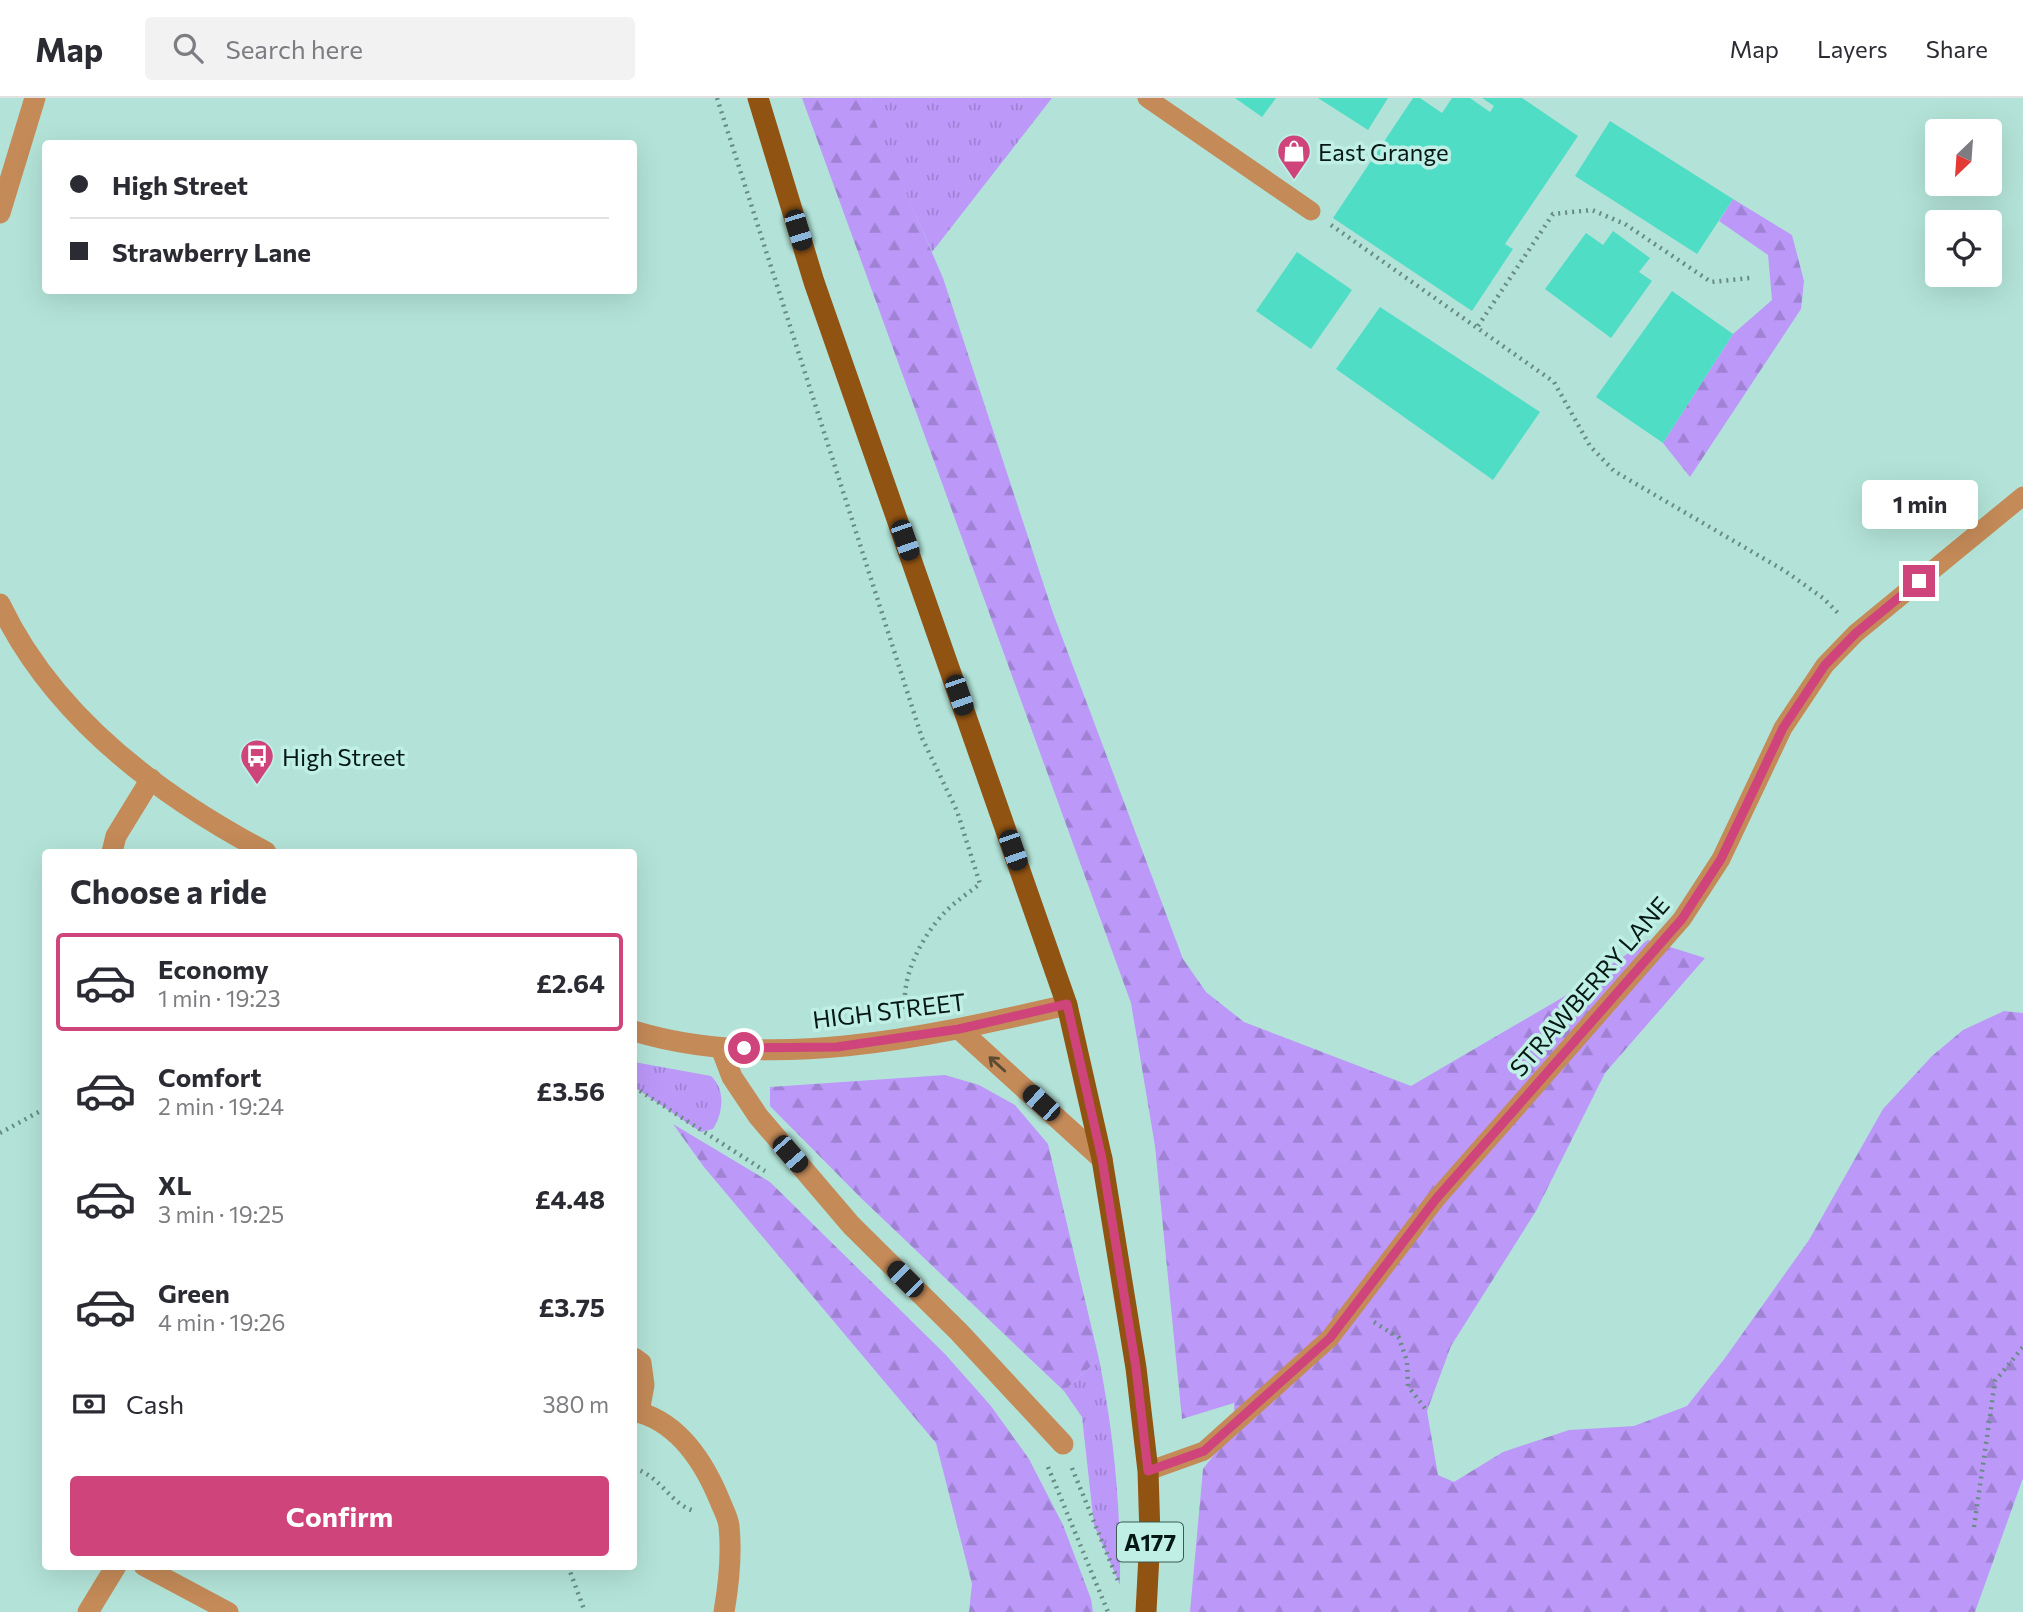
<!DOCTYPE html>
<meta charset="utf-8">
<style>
body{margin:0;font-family:Commissioner,sans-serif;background:#f2f2f3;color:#2b2b33;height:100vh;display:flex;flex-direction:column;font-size:26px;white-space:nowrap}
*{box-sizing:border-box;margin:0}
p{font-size:23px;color:#7c7c81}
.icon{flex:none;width:38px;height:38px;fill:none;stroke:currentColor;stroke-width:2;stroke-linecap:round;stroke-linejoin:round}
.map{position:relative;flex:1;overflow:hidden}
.side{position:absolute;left:42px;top:751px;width:595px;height:721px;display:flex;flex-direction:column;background:#fff;border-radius:7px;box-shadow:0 7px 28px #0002}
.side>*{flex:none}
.guide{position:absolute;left:42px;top:42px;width:595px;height:154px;border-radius:7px;box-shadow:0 7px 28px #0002;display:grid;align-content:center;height:154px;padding:0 28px;background:#fff}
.needle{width:46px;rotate:205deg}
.controls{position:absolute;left:1925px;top:21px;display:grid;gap:14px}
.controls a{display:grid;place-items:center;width:77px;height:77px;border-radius:7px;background:#fff;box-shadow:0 7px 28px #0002;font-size:35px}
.end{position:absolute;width:32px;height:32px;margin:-16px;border:9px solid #cf447a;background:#fff;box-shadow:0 0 0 4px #fff}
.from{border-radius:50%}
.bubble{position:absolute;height:49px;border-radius:7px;background:#fff;box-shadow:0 7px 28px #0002;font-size:23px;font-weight:700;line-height:49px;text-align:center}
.car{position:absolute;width:21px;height:42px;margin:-21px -10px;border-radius:9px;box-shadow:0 0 5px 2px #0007;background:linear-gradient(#222 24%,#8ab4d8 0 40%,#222 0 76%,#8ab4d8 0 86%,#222 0)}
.guide b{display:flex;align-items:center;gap:24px;height:66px;font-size:26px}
.guide b+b{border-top:2px solid #e1e1e2}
.guide i{width:18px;height:18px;background:#2b2b33}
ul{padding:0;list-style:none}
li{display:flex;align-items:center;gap:21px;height:98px;margin:0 14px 10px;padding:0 14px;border:4px solid transparent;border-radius:7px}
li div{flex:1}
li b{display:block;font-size:26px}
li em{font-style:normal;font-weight:700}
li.active{border-color:#cf447a}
li>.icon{width:63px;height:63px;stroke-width:1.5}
h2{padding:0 28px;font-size:32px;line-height:84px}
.pay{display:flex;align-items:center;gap:18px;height:77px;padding:0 28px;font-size:26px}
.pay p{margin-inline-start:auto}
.cta{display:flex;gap:14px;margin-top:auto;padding:14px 28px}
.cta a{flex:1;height:80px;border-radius:7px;background:#cf447a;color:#fff;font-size:28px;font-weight:700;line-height:80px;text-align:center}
header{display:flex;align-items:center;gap:42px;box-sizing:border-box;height:98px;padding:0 35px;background:#fff;border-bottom:2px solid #e1e1e2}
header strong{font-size:33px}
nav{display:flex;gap:38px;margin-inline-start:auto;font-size:24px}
.search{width:490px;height:63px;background:#f2f2f3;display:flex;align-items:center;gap:18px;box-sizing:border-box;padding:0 24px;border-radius:7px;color:#7c7c81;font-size:26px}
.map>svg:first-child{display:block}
</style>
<header>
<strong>Map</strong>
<div class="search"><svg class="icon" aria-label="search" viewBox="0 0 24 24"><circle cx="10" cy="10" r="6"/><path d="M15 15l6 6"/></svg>Search here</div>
<nav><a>Map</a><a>Layers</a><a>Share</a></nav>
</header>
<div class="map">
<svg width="2023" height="1514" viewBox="0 0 2023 1514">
<defs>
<pattern id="grass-tufts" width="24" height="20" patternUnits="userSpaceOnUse" patternTransform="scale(1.75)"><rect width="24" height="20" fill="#bc98f9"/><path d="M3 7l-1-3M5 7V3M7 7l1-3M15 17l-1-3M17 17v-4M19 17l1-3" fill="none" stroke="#a082d5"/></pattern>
<pattern id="forest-firs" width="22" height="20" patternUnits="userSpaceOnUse" patternTransform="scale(1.75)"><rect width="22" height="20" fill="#bc98f9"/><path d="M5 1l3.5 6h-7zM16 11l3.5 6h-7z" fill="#a082d5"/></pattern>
</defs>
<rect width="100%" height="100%" fill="#b3e3d8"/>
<g fill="url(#grass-tufts)">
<path d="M864,0H1052L932,154Z"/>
<path d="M634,964L711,978C726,992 723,1015 713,1031L701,1034L634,989Z"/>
<path d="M1099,1261C1114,1337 1121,1410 1120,1487L1094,1427L1082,1319L1064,1293Z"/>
</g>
<g fill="url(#forest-firs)">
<path d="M802,0H864L869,9L943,180L1053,515L1183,861L1206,894L1244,924L1411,988L1560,901L1648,842L1705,860L1605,975L1536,1113L1451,1248L1427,1313L1438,1377L1454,1384L1503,1354L1569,1332L1634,1328L1687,1308L1725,1260L1809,1142L1883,1011L1932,958L1963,932L2004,913L2023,915V1380L1975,1514H1190L1203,1371L1235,1330L1234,1305L1182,1321L1155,1048L1131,905Z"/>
<path d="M1733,101L1792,137L1804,183L1801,211L1690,379L1663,345L1733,236L1772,202L1768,157L1719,123Z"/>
<path d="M945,977L979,987L1015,1007L1048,1046L1099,1261L1064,1293L862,1101L770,1008V989Z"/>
<path d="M673,1026L770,1084L945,1256L991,1308L1029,1361L1063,1427L1091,1501L1093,1514H969L972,1486L936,1345L704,1069Z"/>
</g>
<g fill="#50ddc6">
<path d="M1235,0H1276L1262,19Z"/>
<path d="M1318,0H1388L1368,32Z"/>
<path d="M1413,0H1420L1442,15L1452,0H1470L1490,14L1494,8L1482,0H1522L1578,38L1505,146L1513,151L1472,213L1333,120Z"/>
<path d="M1610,23L1733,101L1697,156L1575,78Z"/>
<path d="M1613,133L1650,160L1639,174L1652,183L1611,240L1545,191L1586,135L1603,147Z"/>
<path d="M1297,154L1352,192L1311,251L1256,213Z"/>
<path d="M1672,193L1733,236L1663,345L1596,299Z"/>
<path d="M1380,209L1540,314L1493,382L1336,271Z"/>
</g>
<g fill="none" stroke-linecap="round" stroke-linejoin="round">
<g stroke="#688c84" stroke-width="4.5" stroke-dasharray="2 5" stroke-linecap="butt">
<path d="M717,0L922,640L957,713L980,786C968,795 955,804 945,814C922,838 899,881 906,915"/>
<path d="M1331,127L1554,284L1590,348L1614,373L1785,473L1823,500L1839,516"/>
<path d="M1478,228L1553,116L1592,112L1625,126L1711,184L1750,180"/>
<path d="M634,989L765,1073"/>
<path d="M0,1035L46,1010"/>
<path d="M1374,1224L1399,1240L1407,1263L1408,1288L1427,1313"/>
<path d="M1048,1369L1108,1514"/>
<path d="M634,1370C663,1380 669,1405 694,1413"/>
<path d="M1072,1370L1119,1485"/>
<path d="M1974,1429L1995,1283L2023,1249"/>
<path d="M568,1468L585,1514"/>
</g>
<g stroke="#c48a58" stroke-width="19">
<path d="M1147,0L1311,113"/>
<path d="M1148,1373L1204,1353L1330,1240L1436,1101L1682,821L1721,761L1783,630L1825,567L1856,535L2023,398"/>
<path d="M143,1468L229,1514"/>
</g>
<g stroke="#c48a58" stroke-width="21">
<path d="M0,115L35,0"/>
<path d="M0,506C53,618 158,697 266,754"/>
<path d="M112,754L116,738L151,681"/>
<path d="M959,931L1102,1061"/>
<path d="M634,933C772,975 930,938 1067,907"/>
<path d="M721,950L732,979L758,1018L851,1127L959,1234L1063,1346"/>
<path d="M634,1260L641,1265L644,1287L639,1314"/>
<path d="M634,1313C678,1323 704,1364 720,1403C723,1411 728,1419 729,1428C732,1457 729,1485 724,1514"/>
<path d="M88,1514L116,1468"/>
</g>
<path stroke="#915312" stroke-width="21" d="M758,0L814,184L1067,907L1102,1061L1136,1270L1148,1373L1150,1438L1146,1514"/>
</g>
<defs><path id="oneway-shaft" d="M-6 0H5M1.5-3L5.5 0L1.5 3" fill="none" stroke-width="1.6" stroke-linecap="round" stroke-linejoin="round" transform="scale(1.75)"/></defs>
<use stroke="#5b4b33" href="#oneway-shaft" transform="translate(997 966) rotate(-138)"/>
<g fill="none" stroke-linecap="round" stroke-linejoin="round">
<path stroke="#cf447a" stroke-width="9" d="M744,950L837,949L959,931L1067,906L1102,1061L1136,1270L1148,1373L1204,1353L1330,1240L1436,1101L1682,821L1721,761L1783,630L1825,567L1856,535L1919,483"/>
</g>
<defs>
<g id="shop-pin" transform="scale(1.75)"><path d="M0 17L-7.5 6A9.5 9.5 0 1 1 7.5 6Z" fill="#cf447a" stroke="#c0f0e5"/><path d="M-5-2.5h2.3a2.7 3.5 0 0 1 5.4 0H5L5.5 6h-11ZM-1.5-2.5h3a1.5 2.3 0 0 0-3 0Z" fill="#fff"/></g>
<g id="bus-pin" transform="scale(1.75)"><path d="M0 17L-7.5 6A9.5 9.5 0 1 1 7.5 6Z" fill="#cf447a" stroke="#c0f0e5"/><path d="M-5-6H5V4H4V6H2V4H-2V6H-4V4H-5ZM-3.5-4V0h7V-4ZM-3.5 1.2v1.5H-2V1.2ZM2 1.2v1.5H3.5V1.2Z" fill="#fff"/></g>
</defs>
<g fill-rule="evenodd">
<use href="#shop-pin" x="1294" y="53"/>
<use href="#bus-pin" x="257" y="658"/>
</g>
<g text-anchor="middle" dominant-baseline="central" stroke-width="7" stroke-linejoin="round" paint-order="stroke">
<rect fill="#c0f0e5" stroke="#3d5953" stroke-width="2" x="1117" y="1424.5" width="66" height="39" rx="5"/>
<g font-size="23" font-weight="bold" fill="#051814">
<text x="1150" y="1444">A177</text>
</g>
<g font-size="24" fill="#051814" stroke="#c0f0e5" text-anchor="start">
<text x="1318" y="53">East Grange</text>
<text x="282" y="658">High Street</text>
</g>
<g font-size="24" fill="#051814" stroke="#c0f0e5">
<text transform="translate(1589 888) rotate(-49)">STRAWBERRY LANE</text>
<text transform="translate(889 912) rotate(-7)">HIGH STREET</text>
</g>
</g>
</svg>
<div class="controls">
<a><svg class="needle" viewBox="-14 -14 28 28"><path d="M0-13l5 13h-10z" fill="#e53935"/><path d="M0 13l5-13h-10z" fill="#7c7c81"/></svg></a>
<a><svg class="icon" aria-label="locate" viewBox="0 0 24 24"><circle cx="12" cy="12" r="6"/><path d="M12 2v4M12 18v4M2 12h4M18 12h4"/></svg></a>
</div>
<i class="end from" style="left:744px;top:950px"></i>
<i class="end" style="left:1919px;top:483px"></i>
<div class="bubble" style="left:1862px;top:382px;width:116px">1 min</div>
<i class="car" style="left:798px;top:132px;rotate:163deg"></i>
<i class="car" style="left:905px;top:442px;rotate:161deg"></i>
<i class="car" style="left:959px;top:597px;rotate:161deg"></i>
<i class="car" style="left:1013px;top:752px;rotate:161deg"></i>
<i class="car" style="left:1041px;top:1005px;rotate:312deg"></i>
<i class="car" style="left:790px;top:1056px;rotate:139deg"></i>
<i class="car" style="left:905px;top:1181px;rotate:315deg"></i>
<div class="guide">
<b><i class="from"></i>High Street</b>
<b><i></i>Strawberry Lane</b>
</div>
<section class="side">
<h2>Choose a ride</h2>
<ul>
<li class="active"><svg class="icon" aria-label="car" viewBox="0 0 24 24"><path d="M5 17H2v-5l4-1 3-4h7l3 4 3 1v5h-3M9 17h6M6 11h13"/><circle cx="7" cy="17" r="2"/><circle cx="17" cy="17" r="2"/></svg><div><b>Economy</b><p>1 min · 19:23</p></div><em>£2.64</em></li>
<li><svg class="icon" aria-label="car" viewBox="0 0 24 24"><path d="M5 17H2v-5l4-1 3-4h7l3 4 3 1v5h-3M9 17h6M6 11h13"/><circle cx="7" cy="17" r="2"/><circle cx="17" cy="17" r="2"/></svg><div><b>Comfort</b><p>2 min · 19:24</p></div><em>£3.56</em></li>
<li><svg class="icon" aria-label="car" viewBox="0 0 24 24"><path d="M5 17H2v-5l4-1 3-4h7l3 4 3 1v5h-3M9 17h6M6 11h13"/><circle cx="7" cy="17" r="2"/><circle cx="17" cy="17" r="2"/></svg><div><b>XL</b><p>3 min · 19:25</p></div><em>£4.48</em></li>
<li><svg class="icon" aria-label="car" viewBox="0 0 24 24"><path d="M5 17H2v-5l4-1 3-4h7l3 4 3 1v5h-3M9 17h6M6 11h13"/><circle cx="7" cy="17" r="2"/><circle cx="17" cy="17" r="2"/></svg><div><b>Green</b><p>4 min · 19:26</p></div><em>£3.75</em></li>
</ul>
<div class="pay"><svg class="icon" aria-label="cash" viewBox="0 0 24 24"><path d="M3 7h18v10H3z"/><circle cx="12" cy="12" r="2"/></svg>Cash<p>380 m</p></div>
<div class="cta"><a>Confirm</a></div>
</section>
</div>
